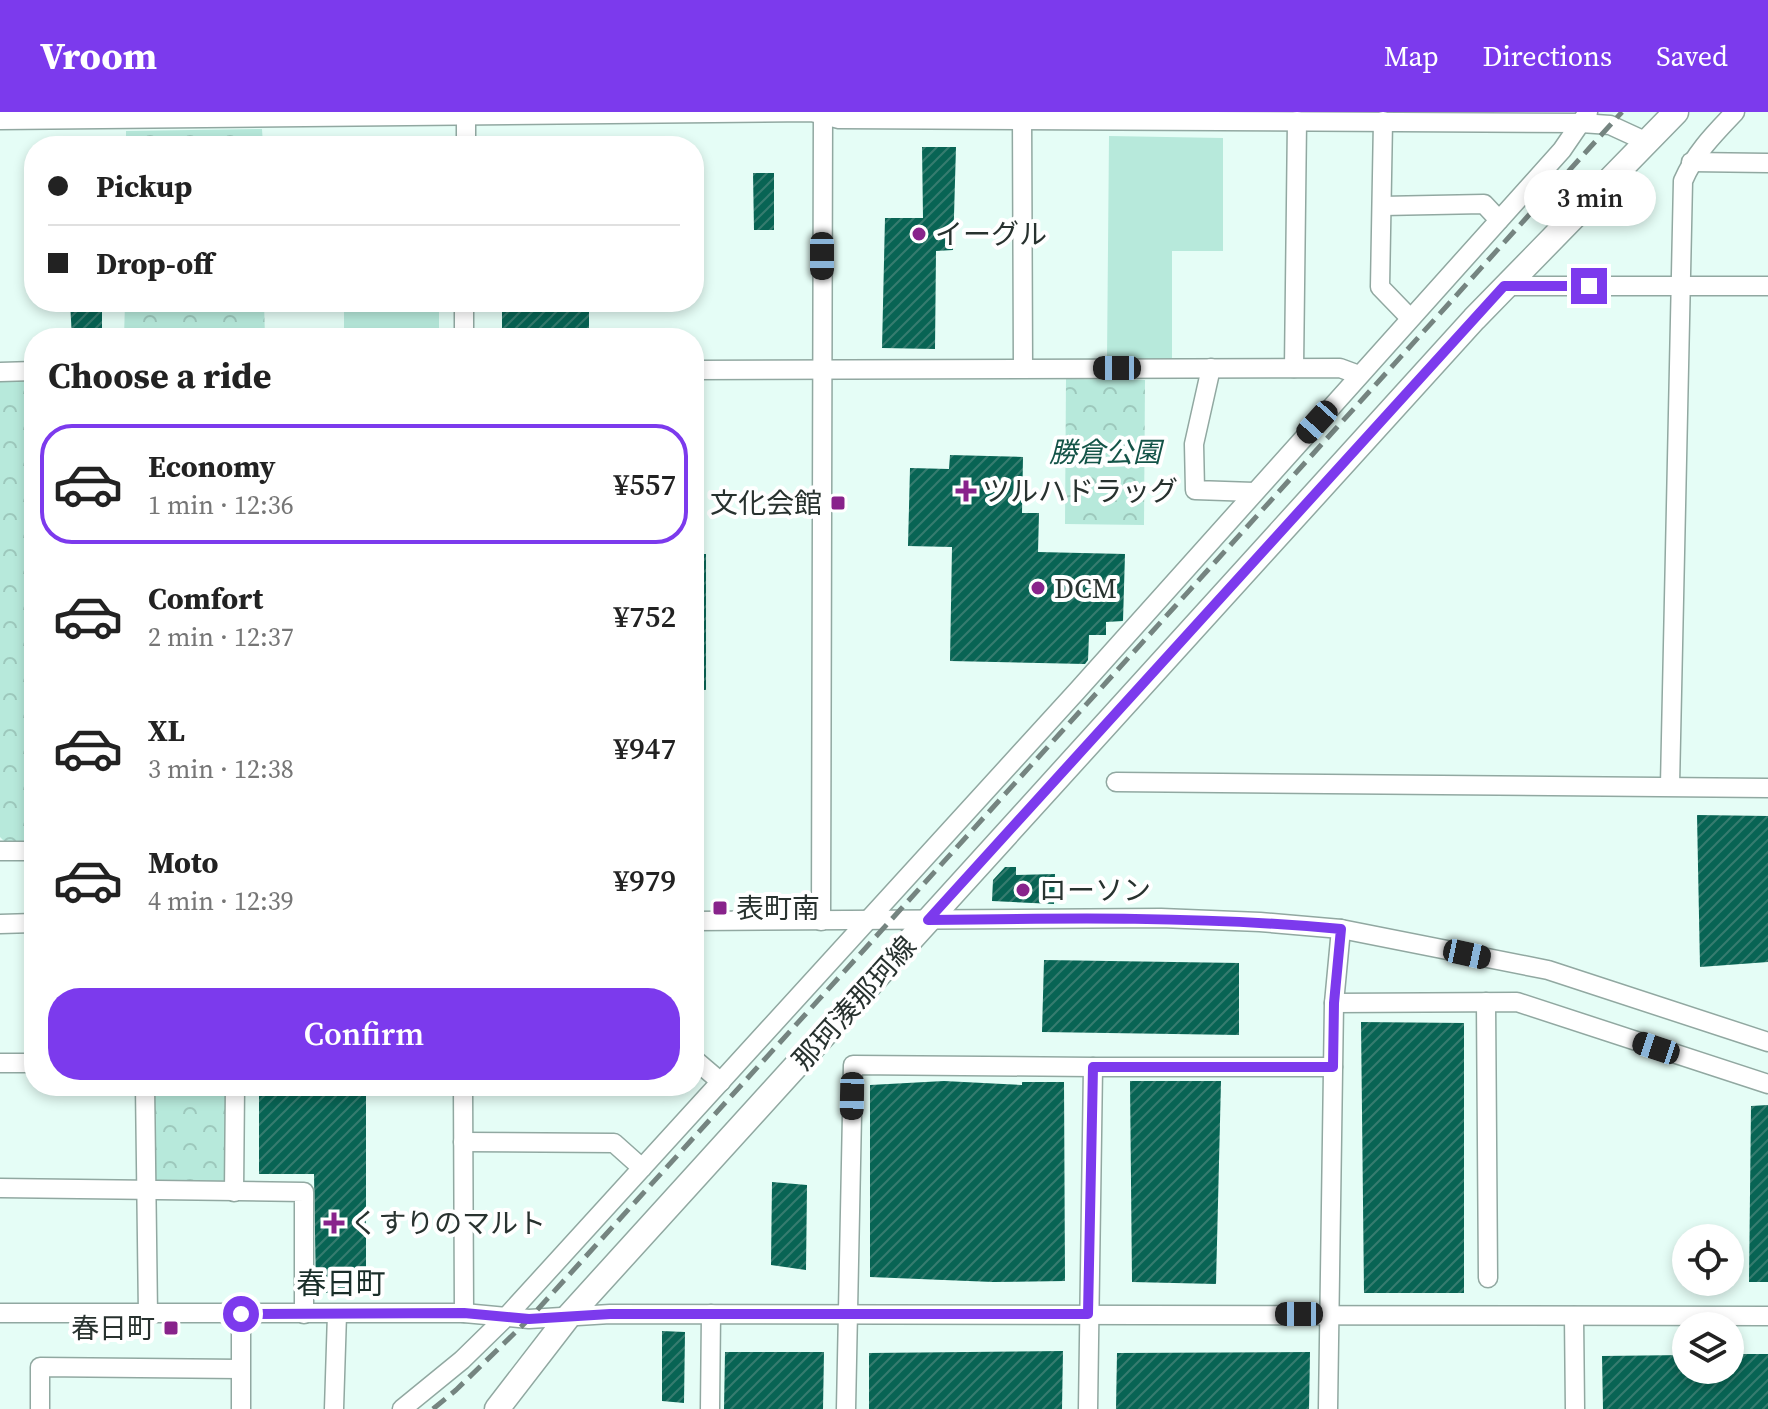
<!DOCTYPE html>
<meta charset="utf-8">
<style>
body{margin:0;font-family:"Source Serif 4","Noto Sans JP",serif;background:#f6f6f6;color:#222;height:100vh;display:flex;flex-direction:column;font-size:30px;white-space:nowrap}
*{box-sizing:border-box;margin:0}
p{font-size:26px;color:#767676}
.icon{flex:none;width:44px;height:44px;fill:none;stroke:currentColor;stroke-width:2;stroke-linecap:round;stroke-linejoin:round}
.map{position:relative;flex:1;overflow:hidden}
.drawer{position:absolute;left:24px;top:216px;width:680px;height:768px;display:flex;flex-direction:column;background:#fff;border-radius:32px;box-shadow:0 4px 12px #0003}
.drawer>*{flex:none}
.guide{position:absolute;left:24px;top:24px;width:680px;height:176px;border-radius:32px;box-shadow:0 4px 12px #0003;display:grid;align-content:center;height:176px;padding:0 24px;background:#fff}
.tools{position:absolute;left:1672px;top:1112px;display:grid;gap:16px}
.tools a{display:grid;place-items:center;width:72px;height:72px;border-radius:50%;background:#fff;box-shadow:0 4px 12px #0003;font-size:40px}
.end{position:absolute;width:36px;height:36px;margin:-18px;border:10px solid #7c3aed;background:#fff;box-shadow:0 0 0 4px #fff}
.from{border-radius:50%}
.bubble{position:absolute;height:56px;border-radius:28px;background:#fff;box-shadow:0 4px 12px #0003;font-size:26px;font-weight:600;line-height:56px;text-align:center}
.car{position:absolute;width:24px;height:48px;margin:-24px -12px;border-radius:10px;box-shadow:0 0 6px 2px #0007;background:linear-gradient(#222 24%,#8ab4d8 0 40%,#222 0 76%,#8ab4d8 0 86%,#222 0)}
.guide b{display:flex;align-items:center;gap:28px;height:76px;font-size:30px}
.guide b+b{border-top:2px solid #e0e0e0}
.guide i{width:20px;height:20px;background:#222}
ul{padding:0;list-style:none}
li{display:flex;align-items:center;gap:24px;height:120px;margin:0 16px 12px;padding:0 8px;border:4px solid transparent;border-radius:32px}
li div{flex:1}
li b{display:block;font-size:30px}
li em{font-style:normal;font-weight:600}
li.active{border-color:#7c3aed}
li>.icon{width:72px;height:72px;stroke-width:1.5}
h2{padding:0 24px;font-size:36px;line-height:96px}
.action{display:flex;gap:16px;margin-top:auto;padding:16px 24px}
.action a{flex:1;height:92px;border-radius:32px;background:#7c3aed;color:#fff;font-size:32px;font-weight:600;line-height:92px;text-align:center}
header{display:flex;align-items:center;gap:48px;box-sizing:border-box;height:112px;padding:0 40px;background:#7c3aed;color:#fff}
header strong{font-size:38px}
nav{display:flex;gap:44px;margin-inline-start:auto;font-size:28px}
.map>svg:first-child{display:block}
</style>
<header>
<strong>Vroom</strong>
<nav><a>Map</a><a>Directions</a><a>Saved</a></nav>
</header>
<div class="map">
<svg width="1768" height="1297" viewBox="0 0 1768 1297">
<defs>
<pattern id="forest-crowns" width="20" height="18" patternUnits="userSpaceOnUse" patternTransform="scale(2)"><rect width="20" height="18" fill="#b7e9db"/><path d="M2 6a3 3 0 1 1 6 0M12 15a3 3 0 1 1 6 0" fill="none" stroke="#9dc8bc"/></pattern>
<pattern id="building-hatch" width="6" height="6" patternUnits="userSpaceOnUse" patternTransform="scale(2)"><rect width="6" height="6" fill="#086454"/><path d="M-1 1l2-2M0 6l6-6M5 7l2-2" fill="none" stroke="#367c6f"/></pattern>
</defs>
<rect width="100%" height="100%" fill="#e5fdf6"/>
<g fill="url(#forest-crowns)">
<path d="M262,17L263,34H126V19Z"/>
<path d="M125,190H264L265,226H124Z"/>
<path d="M1066,267L1145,268L1144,413L1065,412Z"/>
<path d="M0,269H34V730H5L0,725Z"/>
<path d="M145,974H235L234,1080L145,1079Z"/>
</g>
<g fill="#b7e9db">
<path d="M1109,24L1223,26V139H1172V248H1107Z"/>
<rect x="344" y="190" width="95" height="36"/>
</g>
<g fill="url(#building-hatch)">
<path d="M922,35H956L953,138L936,139L935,237L882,236L885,106H923Z"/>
<path d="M753,61H774V118H754Z"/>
<path d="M70,190H102V226H72Z"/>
<rect x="502" y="190" width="87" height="36"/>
<path d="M950,343L1023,345L1022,401H1039L1038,440L1125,442L1123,509L1106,510V523H1089L1088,548L1085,552L950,549L952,435L908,434L910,356L949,357Z"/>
<rect x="694" y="442" width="12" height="136"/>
<path d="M1697,703L1768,704V850L1700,855Z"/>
<path d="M1005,755H1016V763L1055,762L1054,792L992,789L993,768Z"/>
<path d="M1044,848L1239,851V923L1042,920Z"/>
<path d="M1361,910L1464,911V1181H1364Z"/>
<path d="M944,969L1022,973V970H1064L1065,1169L993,1170L870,1165V973Z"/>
<path d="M1130,969H1221L1216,1172L1132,1170Z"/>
<path d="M259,974H366V1181H316L314,1062H259Z"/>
<path d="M1768,993V1170H1749L1751,994Z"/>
<path d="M772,1070L807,1073L806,1158L771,1153Z"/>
<path d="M662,1219L685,1220L684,1291L662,1289Z"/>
<path d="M1063,1239L1062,1297H869V1241Z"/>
<path d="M725,1240H824L823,1297H724Z"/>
<path d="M1310,1240L1309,1297H1116L1117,1241Z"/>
<path d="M1730,1242H1768V1297H1603L1602,1244L1686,1243V1258H1730Z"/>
</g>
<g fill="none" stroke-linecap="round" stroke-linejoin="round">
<g stroke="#91a8a1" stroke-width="21">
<g id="minor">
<path d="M1022,0L1023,256"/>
<path d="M0,8L812,0L839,7L1581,11L1610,13L1647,30"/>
<path d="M1383,9L1380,175L1410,206"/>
<path d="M466,34V0"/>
<path d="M1691,50L1768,51"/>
<path d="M1382,94L1484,92L1499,108"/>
<path d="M1504,174H1768"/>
<path d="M464,226V190"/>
<path d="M1211,256L1194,332L1195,378L1254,380"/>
<path d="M1294,256L1297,9"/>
<path d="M694,258L1340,256L1359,263"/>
<path d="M0,260L34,259"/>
<path d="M1116,670L1768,676"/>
<path d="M1670,673L1683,69C1695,41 1714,22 1735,0"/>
<path d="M0,739H34"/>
<path d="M694,809L1161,806L1260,810L1341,817L1548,858L1768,930"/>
<path d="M821,809L823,0"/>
<path d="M0,812L34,811"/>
<path d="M1486,890L1488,1166"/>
<path d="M1334,891L1517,890L1768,972"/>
<path d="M694,947L721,970"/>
<path d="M0,951H34"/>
<path d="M145,974L148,1203"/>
<path d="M463,974L464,1201"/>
<path d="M463,1030L614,1031L642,1056"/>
<path d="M0,1076L304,1080V1202"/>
<path d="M234,1080L235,974"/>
<path d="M0,1201H464L529,1207L610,1202L1768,1204"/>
<path d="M1574,1204L1575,1297"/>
<path d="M40,1297V1255L240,1257"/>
<path d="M241,1297V1202"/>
<path d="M334,1297L337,1202"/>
<path d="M402,1297L462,1248L507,1204L1077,579L1562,38L1588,0"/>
<path d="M710,1297L711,1202"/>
<path d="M846,1297L853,953L1093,955"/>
<path d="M1088,1297L1093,955H1333"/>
<path d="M1328,1297L1334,891L1341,817"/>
</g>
</g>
<g stroke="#91a8a1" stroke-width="27">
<path id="major" d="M497,1297L568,1205L1474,207L1676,0"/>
</g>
<use href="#minor" stroke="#fff" stroke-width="18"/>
<use href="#major" stroke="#fff" stroke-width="24"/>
<path stroke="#758480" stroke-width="5" stroke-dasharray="16 8" stroke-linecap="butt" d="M433,1297L456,1278L529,1207C894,805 1258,403 1622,0"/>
</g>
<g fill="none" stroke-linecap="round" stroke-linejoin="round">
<path stroke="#7c3aed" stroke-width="10" d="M241,1202L464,1201L529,1207L610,1202H1088L1093,955H1333L1334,891L1341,817C1204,804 1066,806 928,808L1504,174H1589"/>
</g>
<g fill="#88238b" stroke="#fff" stroke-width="3">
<circle cx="919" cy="122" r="8"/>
<path d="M962 367h8v8h8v8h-8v8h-8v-8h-8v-8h8z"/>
<rect x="830" y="383" width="16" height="16" rx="4"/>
<circle cx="1038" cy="476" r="8"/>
<circle cx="1023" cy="778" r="8"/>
<rect x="712" y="788" width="16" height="16" rx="4"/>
<path d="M330 1099h8v8h8v8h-8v8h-8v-8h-8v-8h8z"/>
<rect x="163" y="1208" width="16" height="16" rx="4"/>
</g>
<g text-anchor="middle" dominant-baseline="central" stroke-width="8" stroke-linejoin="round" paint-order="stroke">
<g font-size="28" fill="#28322f" stroke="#fff" text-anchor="start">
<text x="935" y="122">イーグル</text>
<text x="982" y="379">ツルハドラッグ</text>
<text x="822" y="391" text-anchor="end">文化会館</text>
<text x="1054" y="476">DCM</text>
<text x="1039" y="778">ローソン</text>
<text x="736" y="796">表町南</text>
<text x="350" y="1111">くすりのマルト</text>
<text x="155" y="1216" text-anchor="end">春日町</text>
</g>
<g font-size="28" font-style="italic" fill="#145448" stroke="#fff">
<text x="1105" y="340">勝倉公園</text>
</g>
<g font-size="28" fill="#28322f" stroke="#fff">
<text transform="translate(854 891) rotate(-48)">那珂湊那珂線</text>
</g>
<g font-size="30" fill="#1a2e29" stroke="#fff">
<text x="341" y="1171">春日町</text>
</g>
</g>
</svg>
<div class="tools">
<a><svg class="icon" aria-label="locate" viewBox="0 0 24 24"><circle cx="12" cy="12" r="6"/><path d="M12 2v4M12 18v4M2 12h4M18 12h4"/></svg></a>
<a><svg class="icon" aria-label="layers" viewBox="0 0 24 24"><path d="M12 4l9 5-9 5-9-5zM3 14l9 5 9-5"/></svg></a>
</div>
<i class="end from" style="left:241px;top:1202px"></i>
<i class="end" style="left:1589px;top:174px"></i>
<div class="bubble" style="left:1524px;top:58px;width:132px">3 min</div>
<i class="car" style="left:822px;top:144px;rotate:180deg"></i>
<i class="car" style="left:1117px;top:256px;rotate:270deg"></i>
<i class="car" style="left:1317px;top:310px;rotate:222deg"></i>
<i class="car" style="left:1467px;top:842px;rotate:102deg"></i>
<i class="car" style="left:1656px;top:936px;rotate:288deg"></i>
<i class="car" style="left:852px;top:984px;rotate:181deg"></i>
<i class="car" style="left:1299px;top:1202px;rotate:270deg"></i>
<div class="guide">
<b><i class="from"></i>Pickup</b>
<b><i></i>Drop-off</b>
</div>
<section class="drawer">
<h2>Choose a ride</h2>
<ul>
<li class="active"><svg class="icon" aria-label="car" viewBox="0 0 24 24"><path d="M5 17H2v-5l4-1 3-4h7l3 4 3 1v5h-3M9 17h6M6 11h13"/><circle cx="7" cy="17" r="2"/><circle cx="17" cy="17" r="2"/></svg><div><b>Economy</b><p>1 min · 12:36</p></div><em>¥557</em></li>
<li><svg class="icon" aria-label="car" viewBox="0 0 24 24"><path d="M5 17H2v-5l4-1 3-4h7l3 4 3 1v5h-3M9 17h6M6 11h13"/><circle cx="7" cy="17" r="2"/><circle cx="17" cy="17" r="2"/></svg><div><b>Comfort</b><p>2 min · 12:37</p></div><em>¥752</em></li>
<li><svg class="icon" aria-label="car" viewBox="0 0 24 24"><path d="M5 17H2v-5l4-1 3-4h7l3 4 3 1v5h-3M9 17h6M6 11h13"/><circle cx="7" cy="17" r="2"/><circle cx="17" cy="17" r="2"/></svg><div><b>XL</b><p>3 min · 12:38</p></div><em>¥947</em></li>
<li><svg class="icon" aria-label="car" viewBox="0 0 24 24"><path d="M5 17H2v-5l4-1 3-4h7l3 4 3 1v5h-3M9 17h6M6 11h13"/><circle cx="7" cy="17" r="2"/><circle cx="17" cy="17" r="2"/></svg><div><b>Moto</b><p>4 min · 12:39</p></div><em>¥979</em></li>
</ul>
<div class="action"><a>Confirm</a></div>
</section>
</div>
